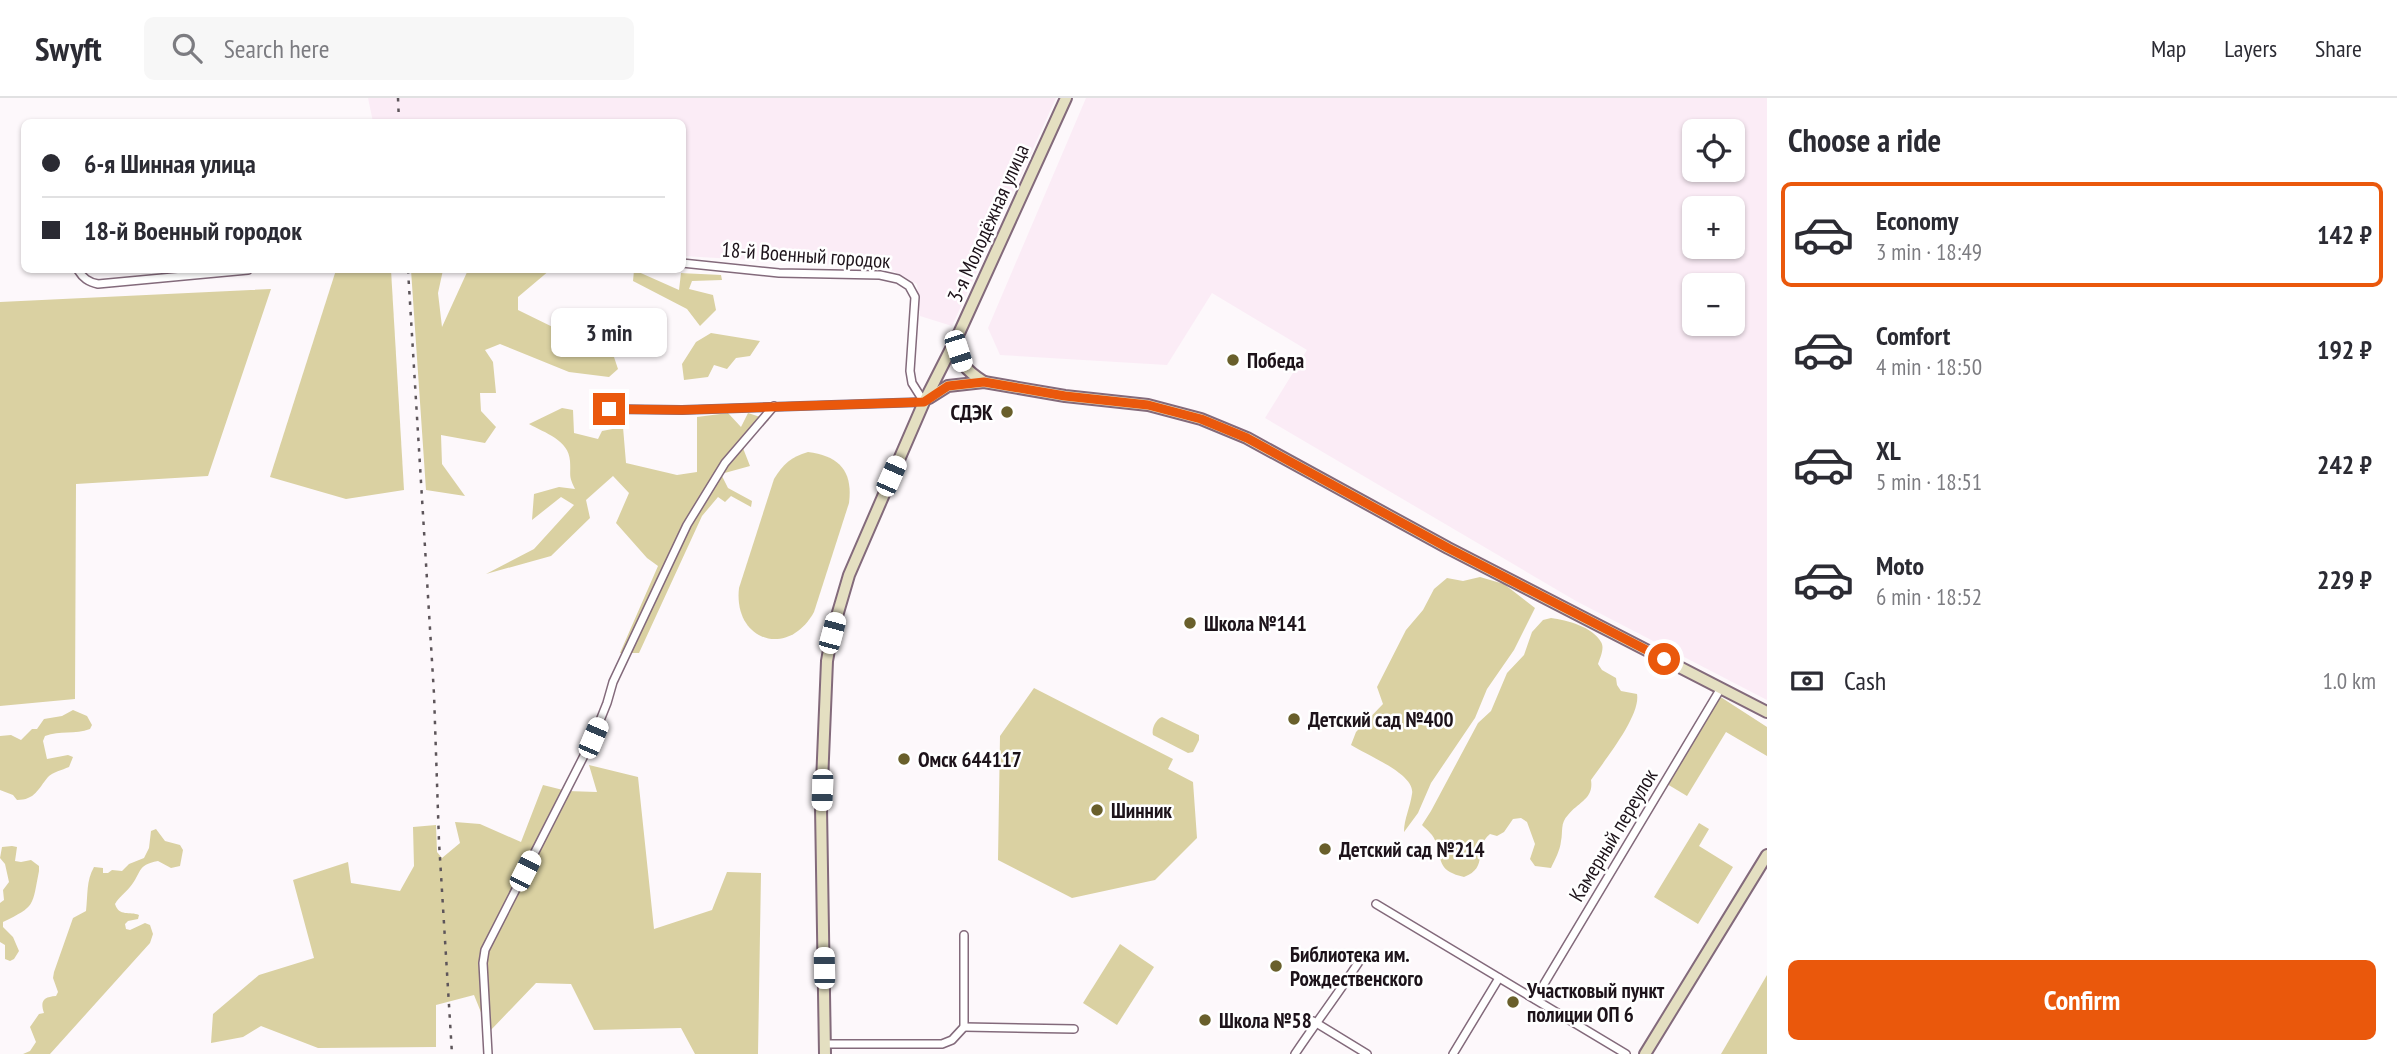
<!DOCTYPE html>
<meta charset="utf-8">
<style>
body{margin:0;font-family:"PT Sans Narrow",sans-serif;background:#f7f7f7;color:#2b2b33;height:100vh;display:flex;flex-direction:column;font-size:26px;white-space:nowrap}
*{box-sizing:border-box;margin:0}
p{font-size:23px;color:#7c7c81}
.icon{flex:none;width:38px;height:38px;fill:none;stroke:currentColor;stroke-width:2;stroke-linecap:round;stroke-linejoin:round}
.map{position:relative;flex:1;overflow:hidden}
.sheet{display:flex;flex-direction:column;background:#fff;width:630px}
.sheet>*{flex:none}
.banner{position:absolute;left:21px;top:21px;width:665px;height:154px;border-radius:10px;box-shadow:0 2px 5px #0004;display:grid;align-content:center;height:154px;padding:0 21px;background:#fff}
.controls{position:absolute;left:1682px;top:21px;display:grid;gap:14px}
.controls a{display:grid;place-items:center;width:63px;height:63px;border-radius:10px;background:#fff;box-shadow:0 2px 5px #0004;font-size:35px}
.end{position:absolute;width:32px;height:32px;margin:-16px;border:9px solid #ea580c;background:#fff;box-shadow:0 0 0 4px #fff}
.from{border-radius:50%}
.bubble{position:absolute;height:49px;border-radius:10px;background:#fff;box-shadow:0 2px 5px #0004;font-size:23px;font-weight:800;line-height:49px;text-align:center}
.car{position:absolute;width:21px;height:42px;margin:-21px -10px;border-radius:9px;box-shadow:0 0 5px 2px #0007;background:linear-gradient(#fff 24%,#345 0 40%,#fff 0 76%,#345 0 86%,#fff 0)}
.banner b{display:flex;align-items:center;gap:24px;height:66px;font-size:26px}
.banner b+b{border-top:2px solid #e1e1e2}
.banner i{width:18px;height:18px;background:#2b2b33}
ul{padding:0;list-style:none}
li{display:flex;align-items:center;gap:21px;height:105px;margin:0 14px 10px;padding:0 7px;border:4px solid transparent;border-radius:10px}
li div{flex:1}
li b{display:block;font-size:26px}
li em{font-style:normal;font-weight:800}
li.selected{border-color:#ea580c}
li>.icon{width:63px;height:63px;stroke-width:1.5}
h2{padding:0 21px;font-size:32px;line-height:84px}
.pay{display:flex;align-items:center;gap:18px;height:77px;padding:0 21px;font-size:26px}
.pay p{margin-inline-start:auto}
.action{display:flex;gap:14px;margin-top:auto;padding:14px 21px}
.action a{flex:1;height:80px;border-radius:10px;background:#ea580c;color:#fff;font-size:28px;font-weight:800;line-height:80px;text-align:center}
header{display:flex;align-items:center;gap:42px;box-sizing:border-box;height:98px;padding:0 35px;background:#fff;border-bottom:2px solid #e1e1e2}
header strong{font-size:33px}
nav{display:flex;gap:38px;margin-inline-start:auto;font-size:24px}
.search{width:490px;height:63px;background:#f7f7f7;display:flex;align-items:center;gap:18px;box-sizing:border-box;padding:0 24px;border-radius:10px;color:#7c7c81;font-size:26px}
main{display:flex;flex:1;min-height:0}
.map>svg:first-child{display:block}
</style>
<header>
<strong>Swyft</strong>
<div class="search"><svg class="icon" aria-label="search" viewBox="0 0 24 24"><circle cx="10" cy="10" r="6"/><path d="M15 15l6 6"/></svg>Search here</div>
<nav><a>Map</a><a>Layers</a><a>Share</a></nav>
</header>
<main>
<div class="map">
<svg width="1767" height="956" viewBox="0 0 1767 956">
<rect width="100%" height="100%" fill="#fdf8fb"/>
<g fill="#fbecf6" fill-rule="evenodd">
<path d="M368,0H1056L952,228L920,218L917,186L893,173L874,169L683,158L682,24H373Z"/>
<path d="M1086,0H1767V602L1576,503L1265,320L1307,252L1212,195L1167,267L1000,257L988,230ZM1694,33H1732V72H1694ZM1694,110H1732V149H1694ZM1694,187H1732V226H1694Z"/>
</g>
<g fill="#dad1a2">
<path d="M336,172H391L404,392L346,401L270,379Z"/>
<path d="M411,172H443L438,195L442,229L468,172H550L518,199V212L614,259L618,271L609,279L569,274L500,246L485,252L493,264L496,295H480L481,313L496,329L485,345L441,337L442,366L465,398L426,392Z"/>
<path d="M634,172L679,192L681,175L721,177L722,182L692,183L689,191L713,197L716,212L700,228L687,211L633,183Z"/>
<path d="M271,191L208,378L76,386L75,601L0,608V204Z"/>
<path d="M711,235L760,243L750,258L736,260L727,271L714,267L708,279L684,282L682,266L696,244Z"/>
<path d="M562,310L573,312L574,335L598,341L602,333L623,329L626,365L677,377L697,374V319L728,315L741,329L748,315L769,322L741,345L750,368L721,376L728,390L752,403L751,409L731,398L725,404L718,399L702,418L639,555H620L658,468L647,460L616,425L629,395L613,378L586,402L590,420L551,458L486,476L534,451L574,407L561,399L532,422L534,396L559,389L575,391C568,377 571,378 570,363C569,342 545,335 529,326Z"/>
<path d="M808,354C840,358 853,374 849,405L814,514C788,561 733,543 739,490L774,381C783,366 791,359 808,354Z"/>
<path d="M1480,479L1504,486L1535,510L1514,552L1487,591L1475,620L1431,685L1418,715L1404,734C1404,721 1410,710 1412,696C1416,676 1366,657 1351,647L1356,634L1383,606L1377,589L1406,532L1423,512L1434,491L1447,480L1463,483Z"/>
<path d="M1551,520C1567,522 1593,529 1601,544C1605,550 1600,560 1598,566L1602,572L1616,580L1617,587L1621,593L1637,596C1641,618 1604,663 1591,682C1594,701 1578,704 1568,717C1560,725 1563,734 1561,743C1560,753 1555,761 1551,770L1535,768L1530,761L1535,746L1527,724L1521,720L1513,721L1504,734L1497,738L1490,736C1472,751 1490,769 1464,779C1439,773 1442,765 1436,745C1434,737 1427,732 1422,727L1431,713L1478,625L1491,613L1507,575L1524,557L1532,534L1543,522Z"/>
<path d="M1034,590L1173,661L1168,671L1193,684L1197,740L1155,782L1072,800L998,762L1000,638Z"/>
<path d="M1719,598L1767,629V658L1726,634L1687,698L1667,686Z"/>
<path d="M73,612L87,618L92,627L90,631C75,637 60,632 45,638L43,643L47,661L68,657L73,659L69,669C62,672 53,674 48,679C38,691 35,702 17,702L13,697L0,692V638L11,637L21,642L32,631H37L44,621L62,618Z"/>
<path d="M1162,619L1199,637V642L1193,654L1188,655L1153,637C1151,631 1156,621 1162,619Z"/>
<path d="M589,667L638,679L654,831L712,812L727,774L761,775L758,956H695L681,930L594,932L571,886L536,885L489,934L474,897L436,907V949L318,950L261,928L243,939L211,945L213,916L259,877L314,860L293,782L348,764L351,785L400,793L414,768L413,729L436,727L437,754L442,760L460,745L455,724L480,726L521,744L543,687L567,693L597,694Z"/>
<path d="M1699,725L1709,731L1699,748L1733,769L1698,826L1654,799Z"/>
<path d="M156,731L165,743L180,747L183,752L180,768L171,770L158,763C136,767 142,775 130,789C125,795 119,799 115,806C119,819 130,813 139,817L138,821L128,823L125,826L126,831L130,832L145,825L150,827L153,836L150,845L50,956H23L30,953L36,944L30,929L39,916L44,915C40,903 43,899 56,898L58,894L53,880L54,874L73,820L86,813C88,797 86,783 94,769L103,770V775H108L112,772L122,773L129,766L144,760L149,750L151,733Z"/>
<path d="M12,748L17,749L15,763L21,764L31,762L39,768V773C32,808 36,808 3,824V829L13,839L19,853L14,861L10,863L5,861V847L0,844V805L4,802L3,792L9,784L5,766L0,760L2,749Z"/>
<path d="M1120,846L1154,869L1117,927L1083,905Z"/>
<path d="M1767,877V956H1721Z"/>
</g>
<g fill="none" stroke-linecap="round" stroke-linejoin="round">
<g stroke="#836a7b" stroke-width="10">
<g id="minor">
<path d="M682,165L779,175L880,177L898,181L909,188L915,199L910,273L912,285L924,304"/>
<path d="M78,172C83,180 88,184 98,186L248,172"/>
<path d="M609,311L682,312L924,304"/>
<path d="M1376,806L1626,956"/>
<path d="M1535,901L1721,590"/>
<path d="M1313,923L1367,956"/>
<path d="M964,929L1074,931"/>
<path d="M825,946H942L952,942L964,929V837"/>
<path d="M488,956L483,865L485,852L593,640L607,605L613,584L687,427L725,365L774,308"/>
<path d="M1295,956C1317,923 1341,892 1362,859"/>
<path d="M1453,956L1499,880"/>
</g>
</g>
<g stroke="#836a7b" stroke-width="14">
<g id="secondary">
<path d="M959,242C956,264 967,273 984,284"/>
<path d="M929,300L948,288L984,284L1065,298L1148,307L1201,321L1247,340L1448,450L1767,614"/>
<path d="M825,956L821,709L827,563L832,535L849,477L924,304L960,233L1066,0"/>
<path d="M1645,956L1767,757"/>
</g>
</g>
<use href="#minor" stroke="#fff" stroke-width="7"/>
<use href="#secondary" stroke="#e4dfc1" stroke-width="10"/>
<g stroke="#5d555a" stroke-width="2.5" stroke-dasharray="3.5 7" stroke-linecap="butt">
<path d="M398,0L399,24"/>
<path d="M408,172L434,596L439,744L452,956"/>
</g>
</g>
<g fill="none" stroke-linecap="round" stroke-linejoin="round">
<path stroke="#ea580c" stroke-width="9" d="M609,311L682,312L924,304L948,288L984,284L1065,298L1148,307L1201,321L1247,340L1448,450L1664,561"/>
</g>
<g fill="#695f2b" stroke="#fff" stroke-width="2.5">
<circle cx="1233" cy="262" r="7"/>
<circle cx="1007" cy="314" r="7"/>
<circle cx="1190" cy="525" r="7"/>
<circle cx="1294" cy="621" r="7"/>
<circle cx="904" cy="661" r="7"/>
<circle cx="1097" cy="712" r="7"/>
<circle cx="1325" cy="751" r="7"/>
<circle cx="1276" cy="868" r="7"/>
<circle cx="1513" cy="904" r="7"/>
<circle cx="1205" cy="922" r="7"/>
</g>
<g text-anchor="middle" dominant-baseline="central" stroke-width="5" stroke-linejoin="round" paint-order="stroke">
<g font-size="21" fill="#1d131a" stroke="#fff">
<text transform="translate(988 125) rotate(-66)">3-я Молодёжная улица</text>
<text transform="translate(806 157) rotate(4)">18-й Военный городок</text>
<text transform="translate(1613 737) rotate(-59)">Камерный переулок</text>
</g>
<g font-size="21" font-weight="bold" fill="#1d131a" stroke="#fff" text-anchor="start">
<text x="1247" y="262">Победа</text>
<text x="993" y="314" text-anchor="end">СДЭК</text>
<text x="1204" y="525">Школа №141</text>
<text x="1308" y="621">Детский сад №400</text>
<text x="918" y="661">Омск 644117</text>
<text x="1111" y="712">Шинник</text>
<text x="1339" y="751">Детский сад №214</text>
<text x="1290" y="856">Библиотека им.<tspan x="1290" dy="24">Рождественского</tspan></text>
<text x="1527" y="892">Участковый пункт<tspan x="1527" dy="24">полиции ОП 6</tspan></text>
<text x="1219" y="922">Школа №58</text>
</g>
</g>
</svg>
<div class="controls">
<a><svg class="icon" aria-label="locate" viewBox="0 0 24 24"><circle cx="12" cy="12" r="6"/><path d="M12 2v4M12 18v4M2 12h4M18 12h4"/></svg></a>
<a>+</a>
<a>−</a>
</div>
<i class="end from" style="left:1664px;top:561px"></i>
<i class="end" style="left:609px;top:311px"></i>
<div class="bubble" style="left:551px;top:210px;width:116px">3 min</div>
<i class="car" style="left:958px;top:253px;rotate:162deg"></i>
<i class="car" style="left:891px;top:378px;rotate:24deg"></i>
<i class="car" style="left:832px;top:535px;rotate:15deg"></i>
<i class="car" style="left:593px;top:640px;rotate:23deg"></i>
<i class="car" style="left:822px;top:692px;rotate:182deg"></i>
<i class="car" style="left:525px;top:773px;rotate:27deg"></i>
<i class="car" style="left:824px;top:870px;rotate:359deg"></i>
<div class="banner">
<b><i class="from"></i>6-я Шинная улица</b>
<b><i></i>18-й Военный городок</b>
</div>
</div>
<section class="sheet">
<h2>Choose a ride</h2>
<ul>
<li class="selected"><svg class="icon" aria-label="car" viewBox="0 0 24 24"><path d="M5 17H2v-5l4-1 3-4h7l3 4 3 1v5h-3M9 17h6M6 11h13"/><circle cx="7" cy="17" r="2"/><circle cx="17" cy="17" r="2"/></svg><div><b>Economy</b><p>3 min · 18:49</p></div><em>142 ₽</em></li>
<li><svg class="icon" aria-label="car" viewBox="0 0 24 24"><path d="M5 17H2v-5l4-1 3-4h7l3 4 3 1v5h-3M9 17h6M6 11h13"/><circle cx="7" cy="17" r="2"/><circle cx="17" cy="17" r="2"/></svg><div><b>Comfort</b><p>4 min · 18:50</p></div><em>192 ₽</em></li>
<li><svg class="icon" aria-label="car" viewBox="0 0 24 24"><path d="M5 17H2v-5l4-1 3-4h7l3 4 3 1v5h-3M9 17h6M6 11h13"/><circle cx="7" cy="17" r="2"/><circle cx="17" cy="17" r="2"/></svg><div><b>XL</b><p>5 min · 18:51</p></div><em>242 ₽</em></li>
<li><svg class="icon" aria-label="car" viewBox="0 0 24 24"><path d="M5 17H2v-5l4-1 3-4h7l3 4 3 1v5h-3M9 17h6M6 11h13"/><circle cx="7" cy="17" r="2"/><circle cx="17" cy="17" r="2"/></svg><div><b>Moto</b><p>6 min · 18:52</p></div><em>229 ₽</em></li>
</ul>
<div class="pay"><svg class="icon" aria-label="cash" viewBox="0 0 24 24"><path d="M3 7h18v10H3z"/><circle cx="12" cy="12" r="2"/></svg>Cash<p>1.0 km</p></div>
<div class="action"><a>Confirm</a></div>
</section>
</main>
